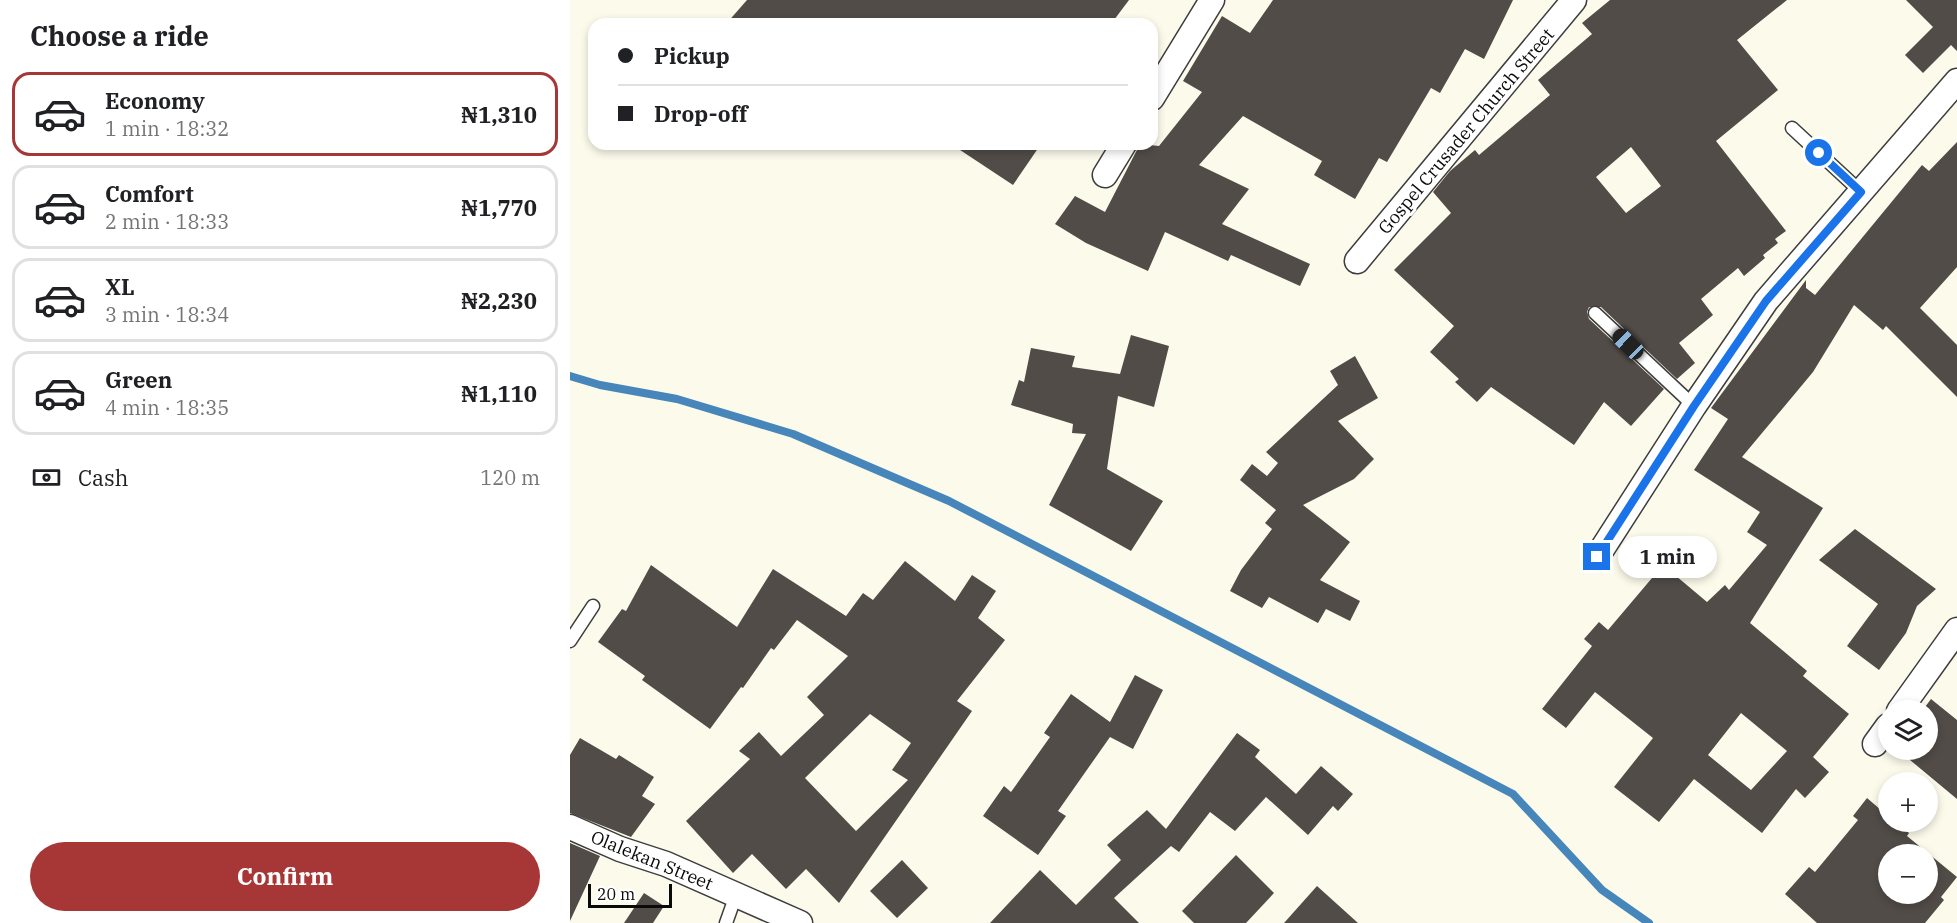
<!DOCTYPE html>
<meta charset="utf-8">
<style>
body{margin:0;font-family:"IBM Plex Serif",serif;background:#f2f2f2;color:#202124;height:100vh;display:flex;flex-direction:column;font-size:22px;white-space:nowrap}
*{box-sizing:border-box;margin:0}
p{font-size:20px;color:#757577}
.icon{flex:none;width:33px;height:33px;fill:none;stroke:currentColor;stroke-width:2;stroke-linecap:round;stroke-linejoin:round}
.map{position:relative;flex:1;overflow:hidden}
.drawer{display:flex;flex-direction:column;background:#fff;width:570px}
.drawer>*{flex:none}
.top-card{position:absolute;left:18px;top:18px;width:570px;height:132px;border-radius:18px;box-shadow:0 3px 9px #0003;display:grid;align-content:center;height:132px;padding:0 30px;background:#fff}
.tools{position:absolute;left:1308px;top:700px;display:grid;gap:12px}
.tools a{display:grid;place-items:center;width:60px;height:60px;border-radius:50%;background:#fff;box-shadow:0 3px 9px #0003;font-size:30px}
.scale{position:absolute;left:18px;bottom:15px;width:84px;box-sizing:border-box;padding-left:6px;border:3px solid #0a0a0a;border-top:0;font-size:16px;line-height:21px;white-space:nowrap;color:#0a0a0a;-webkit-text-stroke:4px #fff;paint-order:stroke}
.end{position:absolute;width:27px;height:27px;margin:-14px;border:8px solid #1a73e8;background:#fff;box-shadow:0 0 0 3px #fff}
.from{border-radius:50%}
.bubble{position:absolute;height:42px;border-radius:21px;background:#fff;box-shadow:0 3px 9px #0003;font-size:20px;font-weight:800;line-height:42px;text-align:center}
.car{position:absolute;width:18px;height:36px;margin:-18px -9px;border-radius:8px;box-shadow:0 0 4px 2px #0007;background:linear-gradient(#222 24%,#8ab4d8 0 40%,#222 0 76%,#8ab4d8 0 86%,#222 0)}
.top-card b{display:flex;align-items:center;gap:21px;height:57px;font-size:22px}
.top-card b+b{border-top:2px solid #e0e0e0}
.top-card i{width:15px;height:15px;background:#202124}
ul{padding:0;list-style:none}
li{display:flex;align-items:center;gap:18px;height:84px;margin:0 12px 9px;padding:0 18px;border:3px solid #e0e0e0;border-radius:18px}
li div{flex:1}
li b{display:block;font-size:22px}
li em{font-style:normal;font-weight:800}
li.on{border-color:#a73636}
li>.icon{width:54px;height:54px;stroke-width:1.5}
h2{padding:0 30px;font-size:27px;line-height:72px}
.pay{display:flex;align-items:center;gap:15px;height:66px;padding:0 30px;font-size:22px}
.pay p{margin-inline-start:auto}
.action{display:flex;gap:12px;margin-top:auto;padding:12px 30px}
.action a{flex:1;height:69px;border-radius:36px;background:#a73636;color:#fff;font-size:24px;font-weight:800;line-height:69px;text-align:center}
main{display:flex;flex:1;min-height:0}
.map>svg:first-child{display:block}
</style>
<main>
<section class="drawer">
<h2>Choose a ride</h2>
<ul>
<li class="on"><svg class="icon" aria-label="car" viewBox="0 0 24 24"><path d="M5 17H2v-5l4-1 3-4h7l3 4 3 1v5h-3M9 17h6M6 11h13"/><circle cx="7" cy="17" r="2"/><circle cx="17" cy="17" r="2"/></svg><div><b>Economy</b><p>1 min · 18:32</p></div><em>₦1,310</em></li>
<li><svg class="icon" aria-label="car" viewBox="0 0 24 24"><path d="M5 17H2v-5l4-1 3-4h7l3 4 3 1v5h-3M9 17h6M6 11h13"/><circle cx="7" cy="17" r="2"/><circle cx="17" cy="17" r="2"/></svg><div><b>Comfort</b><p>2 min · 18:33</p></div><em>₦1,770</em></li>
<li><svg class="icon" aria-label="car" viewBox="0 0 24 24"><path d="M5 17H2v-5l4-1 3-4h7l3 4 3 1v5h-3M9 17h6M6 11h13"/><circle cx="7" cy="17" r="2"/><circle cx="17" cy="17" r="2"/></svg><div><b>XL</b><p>3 min · 18:34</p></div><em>₦2,230</em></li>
<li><svg class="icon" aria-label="car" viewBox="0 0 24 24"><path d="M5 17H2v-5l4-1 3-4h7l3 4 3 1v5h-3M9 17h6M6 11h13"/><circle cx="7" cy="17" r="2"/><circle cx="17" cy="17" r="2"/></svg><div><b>Green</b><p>4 min · 18:35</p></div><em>₦1,110</em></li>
</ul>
<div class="pay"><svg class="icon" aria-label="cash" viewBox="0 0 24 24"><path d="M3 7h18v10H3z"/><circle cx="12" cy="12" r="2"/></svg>Cash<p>120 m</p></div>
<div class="action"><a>Confirm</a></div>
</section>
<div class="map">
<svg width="1387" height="923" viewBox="0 0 1387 923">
<rect width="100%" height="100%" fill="#fcfaea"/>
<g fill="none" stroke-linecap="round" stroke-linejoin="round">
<path stroke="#4686ba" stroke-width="8" d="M0,376L30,385L107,399L223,434L379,501L943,794L1032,890L1079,923"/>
</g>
<g fill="#514c48" fill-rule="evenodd">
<path d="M177,0H559L541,24H156Z"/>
<path d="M703,0H943L914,59L895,49L870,93L861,88L817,162L809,158L785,199L744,175L752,161L673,116L629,165L679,189L652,224L740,264L730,286L661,255L658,261L595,232L578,271L516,243L485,224L505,196L535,212L570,144L589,146L632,92L613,81L652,16L680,33Z"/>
<path d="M1040,0H1217L1167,40L1208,90L1146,141L1216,231L1205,239L1208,243L1193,255L1195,258L1174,276L1168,268L1131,299L1143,315L1109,343L1125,363L1107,379L1031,307H1019L1017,312L1019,319L1094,389L1061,426L1034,402L1004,445L921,387L907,402L885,382L889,379L860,352L884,326L824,270L881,213L863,192L880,171L905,150L909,155L980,95L968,80L1022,34L1012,23ZM1061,147L1091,186L1056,213L1026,177Z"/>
<path d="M1336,0H1387V51L1381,45L1353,73L1335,55L1363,27Z"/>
<path d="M1387,142V267L1350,308L1387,345V397L1316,326L1313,330L1284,305L1243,372L1172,457L1253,508L1180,623L1237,671L1233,676L1279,714L1243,757L1259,772L1235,798L1226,789L1192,833L1124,779L1089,822L1044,787L1083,738L1025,692L996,728L972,709L1022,646L1014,639L1029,622L1038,630L1093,565L1137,602L1155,585L1159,590L1197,545L1177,532L1190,512L1124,470L1158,419L1141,408L1236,280V288L1245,295L1352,165L1359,171ZM1171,713L1217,751L1181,790L1138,755Z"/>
<path d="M381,144H471L443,185Z"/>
<path d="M561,335L599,346L584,407L548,396L537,469L593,501L561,551L479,505L516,434L502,433L503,424L441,405L449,380L454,382L461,348L505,356L502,367L550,374Z"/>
<path d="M785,356L808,398L768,421L804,459L784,479L733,505L780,542L750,580L790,601L780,621L756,609L748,623L699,597L692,608L660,591L671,570L702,529L695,523L706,510L670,480L682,464L697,476L708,463L696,452L768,385L760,371Z"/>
<path d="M1285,529L1366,589L1347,606L1336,633L1309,670L1277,646L1308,604L1249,560Z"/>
<path d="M335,561L385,601L402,575L426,591L408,618L435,640L387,701L402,711L269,903L236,869L216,889L182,854L163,873L116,821L180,759L169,751L189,732L211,756L254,715L237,697L278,656L227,620L204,650L201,648L173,688L171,687L140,729L72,680L75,676L28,642L52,609L56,611L81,565L167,627L203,569L276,616L293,593L303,600ZM300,714L341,743L322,770L338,780L286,831L235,778Z"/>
<path d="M565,675L593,690L563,749L540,737L488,811L496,816L468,855L413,816L434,786L441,792L480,737L474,733L501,694L540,722Z"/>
<path d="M1361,699L1387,720V799L1328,750H1358V711H1352Z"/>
<path d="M667,733L690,750L685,757L726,794L751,766L783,794L768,811L763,806L738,835L696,797L665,831L640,812L609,852L601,846L544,898L569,923H420L470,870L506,905L551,860L537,845L577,810L596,829Z"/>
<path d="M10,738L46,759L49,755L84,777L72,796L85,804L61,837L0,813V755Z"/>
<path d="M1297,798L1318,816V822H1326L1339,833L1337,836L1387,877L1371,897L1374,900L1355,923H1247L1215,894L1239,867L1245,872L1288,820L1283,816ZM1318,855H1358V894H1318Z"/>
<path d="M0,843L30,856L0,921Z"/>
<path d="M666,855L704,893L676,923H624L612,911Z"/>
<path d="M332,860L358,888L327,918L300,891Z"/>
<path d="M747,886L788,923H714Z"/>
<path d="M74,893L94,906L83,923H54Z"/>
</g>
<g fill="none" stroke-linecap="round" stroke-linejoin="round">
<g stroke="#3d3d3d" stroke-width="15">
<g id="lane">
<path d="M1222,128L1291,192"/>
<path d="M1025,313L1124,406"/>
<path d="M0,641L23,606"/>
<path d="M156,923L166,895"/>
</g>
</g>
<g stroke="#3d3d3d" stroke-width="27">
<g id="street">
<path d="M582,98L642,0"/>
<path d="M535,175L554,144"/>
<path d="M787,261L1004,0"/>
<path d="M1027,557L1124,406L1196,301L1387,81"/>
<path d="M1329,711L1387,630"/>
<path d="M1305,744L1318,726"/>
<path d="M0,827L50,849L96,864L230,923"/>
</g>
</g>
<use href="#lane" stroke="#fff" stroke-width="12"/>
<use href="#street" stroke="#fff" stroke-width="24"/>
</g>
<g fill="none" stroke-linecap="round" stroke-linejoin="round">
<path stroke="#1a73e8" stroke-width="8" d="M1027,557L1124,406L1196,301L1291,192L1249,153"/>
</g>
<g text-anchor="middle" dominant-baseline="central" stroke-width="6" stroke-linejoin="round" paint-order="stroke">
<g font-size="18" fill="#0a0a0a" stroke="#fff">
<text transform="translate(896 131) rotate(-50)">Gospel Crusader Church Street</text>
<text transform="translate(82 860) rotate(22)">Olalekan Street</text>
</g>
</g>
</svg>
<div class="tools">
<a><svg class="icon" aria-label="layers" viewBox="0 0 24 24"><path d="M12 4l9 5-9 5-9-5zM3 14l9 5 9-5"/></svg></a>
<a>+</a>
<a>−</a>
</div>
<div class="scale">20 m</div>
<i class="end from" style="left:1249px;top:153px"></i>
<i class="end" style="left:1027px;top:557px"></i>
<div class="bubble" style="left:1048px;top:536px;width:99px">1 min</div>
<i class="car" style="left:1058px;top:344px;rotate:314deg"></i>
<div class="top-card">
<b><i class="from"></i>Pickup</b>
<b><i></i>Drop-off</b>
</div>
</div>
</main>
